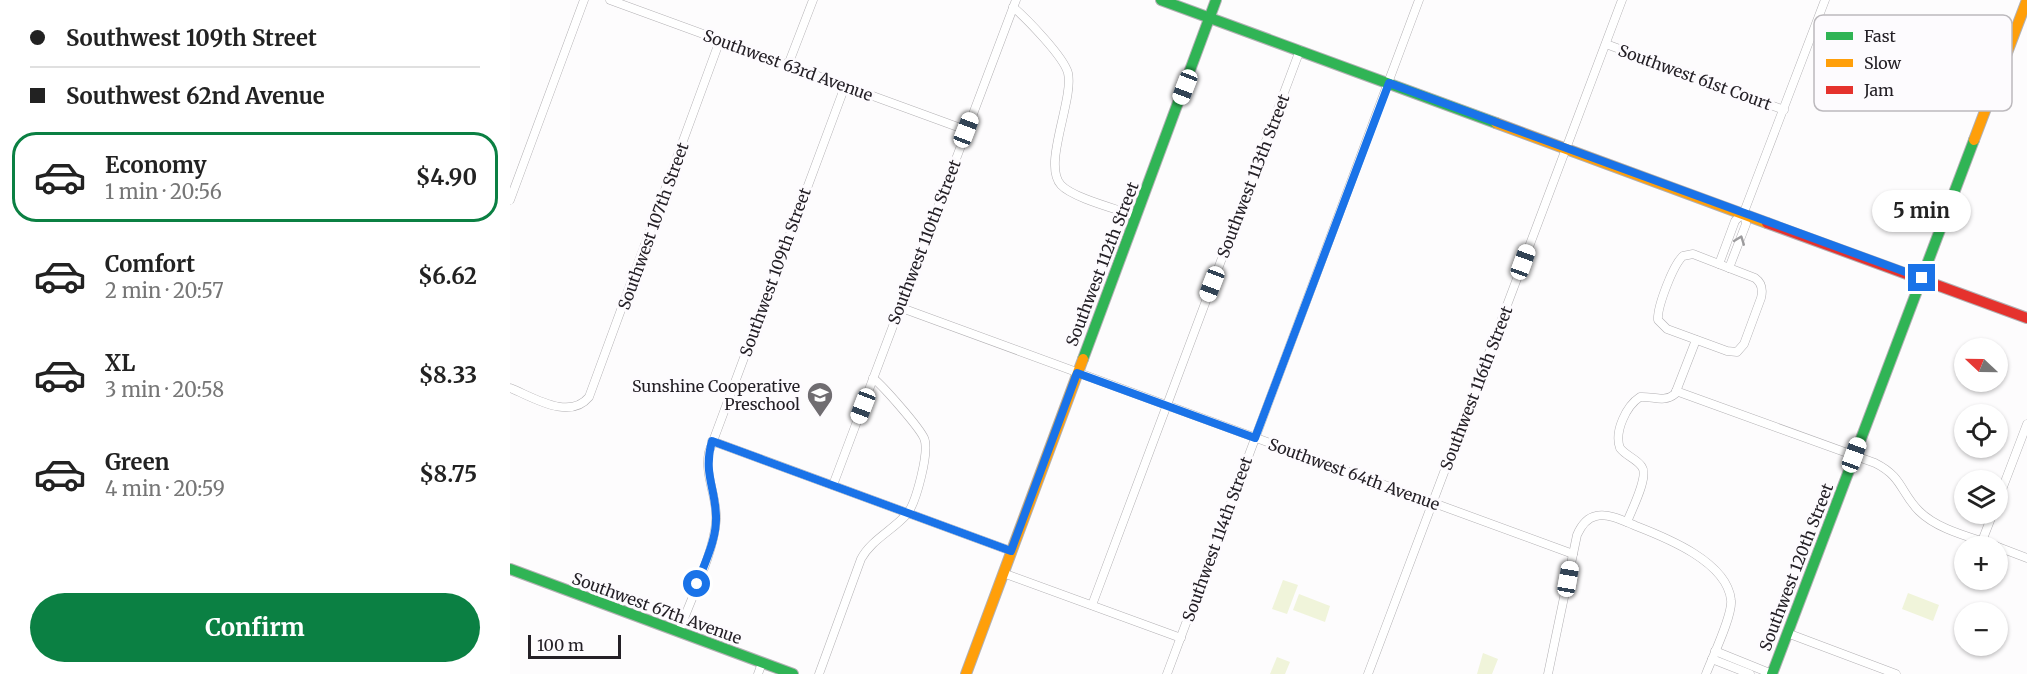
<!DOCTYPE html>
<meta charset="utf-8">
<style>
body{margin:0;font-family:Merriweather,serif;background:#f6f6f6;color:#222;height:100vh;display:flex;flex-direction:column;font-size:22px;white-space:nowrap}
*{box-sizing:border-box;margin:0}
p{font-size:20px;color:#767676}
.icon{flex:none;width:33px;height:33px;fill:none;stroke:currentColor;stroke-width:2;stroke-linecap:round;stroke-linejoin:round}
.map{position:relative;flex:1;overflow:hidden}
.panel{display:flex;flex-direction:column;background:#fff;width:510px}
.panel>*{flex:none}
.hud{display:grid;align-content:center;height:132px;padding:0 30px;background:#fff}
.needle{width:39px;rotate:292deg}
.controls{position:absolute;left:1444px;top:338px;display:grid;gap:12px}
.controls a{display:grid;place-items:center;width:54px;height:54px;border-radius:50%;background:#fff;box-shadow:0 2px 4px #0004;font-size:30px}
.scale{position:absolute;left:18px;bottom:15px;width:93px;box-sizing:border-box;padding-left:6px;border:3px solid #242026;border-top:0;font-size:16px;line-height:21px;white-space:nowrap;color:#242026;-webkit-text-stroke:4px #fdfbfe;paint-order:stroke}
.end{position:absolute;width:27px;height:27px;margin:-14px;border:8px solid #1a73e8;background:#fff;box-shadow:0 0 0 3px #fff}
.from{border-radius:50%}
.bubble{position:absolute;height:42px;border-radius:21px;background:#fff;box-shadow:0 2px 4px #0004;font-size:20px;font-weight:700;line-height:42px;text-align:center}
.car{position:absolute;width:18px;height:36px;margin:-18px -9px;border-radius:8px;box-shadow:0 0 4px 2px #0007;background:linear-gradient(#fff 24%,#345 0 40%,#fff 0 76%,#345 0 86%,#fff 0)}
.hud b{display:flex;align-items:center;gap:21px;height:57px;font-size:22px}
.hud b+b{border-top:2px solid #e0e0e0}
.hud i{width:15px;height:15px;background:#222}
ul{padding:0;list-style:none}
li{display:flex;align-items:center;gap:18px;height:90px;margin:0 12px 9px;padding:0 18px;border:3px solid transparent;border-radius:24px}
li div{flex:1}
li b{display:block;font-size:22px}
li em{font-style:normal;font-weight:700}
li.active{border-color:#0b8043}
li>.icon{width:54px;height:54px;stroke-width:1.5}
.action{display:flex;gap:12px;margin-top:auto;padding:12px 30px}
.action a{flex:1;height:69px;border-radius:36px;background:#0b8043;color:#fff;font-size:24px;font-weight:700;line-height:69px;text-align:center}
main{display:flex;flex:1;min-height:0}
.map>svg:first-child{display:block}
</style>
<main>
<section class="panel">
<div class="hud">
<b><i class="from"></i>Southwest 109th Street</b>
<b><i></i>Southwest 62nd Avenue</b>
</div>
<ul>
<li class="active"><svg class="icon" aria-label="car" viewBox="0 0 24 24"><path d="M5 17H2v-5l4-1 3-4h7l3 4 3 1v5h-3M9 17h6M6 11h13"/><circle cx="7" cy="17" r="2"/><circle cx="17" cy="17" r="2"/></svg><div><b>Economy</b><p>1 min · 20:56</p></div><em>$4.90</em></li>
<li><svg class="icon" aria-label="car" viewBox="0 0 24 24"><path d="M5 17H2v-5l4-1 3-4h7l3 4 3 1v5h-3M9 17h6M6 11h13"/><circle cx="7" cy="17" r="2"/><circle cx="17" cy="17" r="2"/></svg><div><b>Comfort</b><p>2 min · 20:57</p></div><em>$6.62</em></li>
<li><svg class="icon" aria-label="car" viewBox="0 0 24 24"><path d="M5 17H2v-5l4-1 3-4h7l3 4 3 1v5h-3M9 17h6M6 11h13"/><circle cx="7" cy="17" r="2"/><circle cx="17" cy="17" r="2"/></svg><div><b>XL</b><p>3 min · 20:58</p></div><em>$8.33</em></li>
<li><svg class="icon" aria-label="car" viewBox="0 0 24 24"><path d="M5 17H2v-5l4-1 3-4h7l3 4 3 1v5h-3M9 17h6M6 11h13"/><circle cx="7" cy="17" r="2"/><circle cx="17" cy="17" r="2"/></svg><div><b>Green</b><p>4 min · 20:59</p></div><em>$8.75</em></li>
</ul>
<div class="action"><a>Confirm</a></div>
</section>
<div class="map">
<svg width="1517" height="674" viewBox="0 0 1517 674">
<rect width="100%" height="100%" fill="#fdfcfd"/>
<g fill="#f0f4da">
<path d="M773,580L788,585L777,614L762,609Z"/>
<path d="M1398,593L1429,605L1423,621L1392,609Z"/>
<path d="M789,594L820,606L815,622L783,610Z"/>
<path d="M973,653L988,659L982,674H967Z"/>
<path d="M767,657L780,662L775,674H760Z"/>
</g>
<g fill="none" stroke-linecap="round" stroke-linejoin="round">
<g stroke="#b2b0b3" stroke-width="9">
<g id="street">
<path d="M100,0L456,130"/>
<path d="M503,7C516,18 554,57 558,73C564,100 532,165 551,185C563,198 607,209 626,216"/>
<path d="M1096,44L1274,110"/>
<path d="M278,65L303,0"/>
<path d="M0,200L74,0"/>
<path d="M1183,254L1245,278C1252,283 1253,290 1251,298L1234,344L1227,352L1217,351L1157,329L1148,320C1147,307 1163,265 1173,256Z"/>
<path d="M1209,264L1225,221L1234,212L1315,0"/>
<path d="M1219,268L1236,224L1234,212"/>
<path d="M389,307L1063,554"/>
<path d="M0,388C23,397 59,421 79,397L210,40"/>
<path d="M1166,391L1365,463C1393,477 1390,492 1409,511C1428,530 1461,537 1486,546"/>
<path d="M202,441L501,551"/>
<path d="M323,485L506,0"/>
<path d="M1488,500L1517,424"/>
<path d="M1117,522C1121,511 1139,477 1132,467C1127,459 1116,456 1110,448C1104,432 1116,406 1130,397C1143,396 1154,403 1165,394L1186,340"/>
<path d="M1472,541L1483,513"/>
<path d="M1488,547L1517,558"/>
<path d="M493,573L671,638"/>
<path d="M582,605L790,50"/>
<path d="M169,632C180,600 204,553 206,521C208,498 194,476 199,452L335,86"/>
<path d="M1277,633L1386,674"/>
<path d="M1205,651L1262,674"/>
<path d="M1202,659L1240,674"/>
<path d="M248,674L252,663"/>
<path d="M309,674L351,559C361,540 383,530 397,514C406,503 420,451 414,438C409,427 374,387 363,378"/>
<path d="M657,674L909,0"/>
<path d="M858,674L1112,0"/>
<path d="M1038,674L1067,535C1071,526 1076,518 1086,516C1099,513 1114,521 1126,526C1157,538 1217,562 1221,600C1223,615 1202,658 1196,674"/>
</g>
</g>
<g stroke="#b2b0b3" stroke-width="12">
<g id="fast">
<path d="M651,0L986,123"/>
<path d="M573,359L706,0"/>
<path d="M0,569L283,674"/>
<path d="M1262,674L1464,140"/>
</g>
</g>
<g stroke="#b2b0b3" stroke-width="12">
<g id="slow">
<path d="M986,123L1257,223"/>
<path d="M1464,140L1517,0"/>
<path d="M456,674L573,359"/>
</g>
</g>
<g stroke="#b2b0b3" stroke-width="12">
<path id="jam" d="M1257,223L1517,318"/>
</g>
<use href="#street" stroke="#fff" stroke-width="8"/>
<use href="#fast" stroke="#30b455" stroke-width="10"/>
<use href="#slow" stroke="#ff9f0a" stroke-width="10"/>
<use href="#jam" stroke="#e5322d" stroke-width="10"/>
</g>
<defs><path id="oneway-chevron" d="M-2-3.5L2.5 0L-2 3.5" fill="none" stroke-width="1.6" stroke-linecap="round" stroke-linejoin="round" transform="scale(1.5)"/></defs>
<use stroke="#9c9b9d" href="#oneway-chevron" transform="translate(1230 240) rotate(-69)"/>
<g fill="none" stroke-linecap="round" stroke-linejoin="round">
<path stroke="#1a73e8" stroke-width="8" d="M187,584C195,562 207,539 206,516C205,486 193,473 202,441L501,551L567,373L745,438L879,83L1412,278"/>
</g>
<defs>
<g id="school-pin" transform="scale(1.35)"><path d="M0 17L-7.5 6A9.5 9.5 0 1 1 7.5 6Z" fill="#706d71" stroke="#fdfbfe"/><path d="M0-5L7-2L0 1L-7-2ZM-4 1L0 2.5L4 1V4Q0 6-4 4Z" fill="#fff"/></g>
</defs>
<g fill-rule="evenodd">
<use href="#school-pin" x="310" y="395"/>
</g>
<g text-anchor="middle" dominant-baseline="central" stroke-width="6" stroke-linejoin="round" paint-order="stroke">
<g font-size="16" fill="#242026" stroke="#fdfbfe">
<text transform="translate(278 65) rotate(20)">Southwest 63rd Avenue</text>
<text transform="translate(1185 77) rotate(20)">Southwest 61st Court</text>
<text transform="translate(743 176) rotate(-69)">Southwest 113th Street</text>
<text transform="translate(143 226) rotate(-70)">Southwest 107th Street</text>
<text transform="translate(414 242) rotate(-69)">Southwest 110th Street</text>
<text transform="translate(592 264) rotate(-69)">Southwest 112th Street</text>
<text transform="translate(265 272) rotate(-70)">Southwest 109th Street</text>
<text transform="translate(966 388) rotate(-69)">Southwest 116th Street</text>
<text transform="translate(844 474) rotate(20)">Southwest 64th Avenue</text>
<text transform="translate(707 539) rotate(-70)">Southwest 114th Street</text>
<text transform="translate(1286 567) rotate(-69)">Southwest 120th Street</text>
<text transform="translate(147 608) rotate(20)">Southwest 67th Avenue</text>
</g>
<g font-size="16" fill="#242026" stroke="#fdfbfe" text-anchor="end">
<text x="290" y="386">Sunshine Cooperative<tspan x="290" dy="18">Preschool</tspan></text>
</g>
</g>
<rect x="1304" y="15" width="198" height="96" rx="9" fill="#fdfbfe" stroke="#bcb9bd" stroke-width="1.5"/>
<rect x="1316" y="32" width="27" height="8" fill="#30b455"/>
<rect x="1316" y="59" width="27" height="8" fill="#ff9f0a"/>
<rect x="1316" y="86" width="27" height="8" fill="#e5322d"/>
<g font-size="16" fill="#242026">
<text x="1354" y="42">Fast</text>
<text x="1354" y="69">Slow</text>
<text x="1354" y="96">Jam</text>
</g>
</svg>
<div class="controls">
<a><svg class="needle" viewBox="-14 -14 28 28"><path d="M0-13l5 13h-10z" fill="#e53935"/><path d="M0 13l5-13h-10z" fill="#767676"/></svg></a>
<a><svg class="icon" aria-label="locate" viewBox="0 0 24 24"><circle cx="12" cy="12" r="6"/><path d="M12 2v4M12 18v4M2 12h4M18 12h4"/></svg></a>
<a><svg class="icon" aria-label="layers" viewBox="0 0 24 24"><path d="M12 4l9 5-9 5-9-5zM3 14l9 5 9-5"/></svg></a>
<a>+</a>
<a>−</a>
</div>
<div class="scale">100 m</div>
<i class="end from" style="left:187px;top:584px"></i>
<i class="end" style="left:1412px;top:278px"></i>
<div class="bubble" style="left:1362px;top:190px;width:99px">5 min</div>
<i class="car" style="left:675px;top:87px;rotate:201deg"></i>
<i class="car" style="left:456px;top:130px;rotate:21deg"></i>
<i class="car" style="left:1013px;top:262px;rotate:20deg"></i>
<i class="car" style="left:702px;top:284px;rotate:201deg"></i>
<i class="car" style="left:353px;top:406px;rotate:201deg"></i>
<i class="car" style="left:1344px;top:455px;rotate:20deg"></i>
<i class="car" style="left:1058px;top:579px;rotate:10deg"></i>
</div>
</main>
